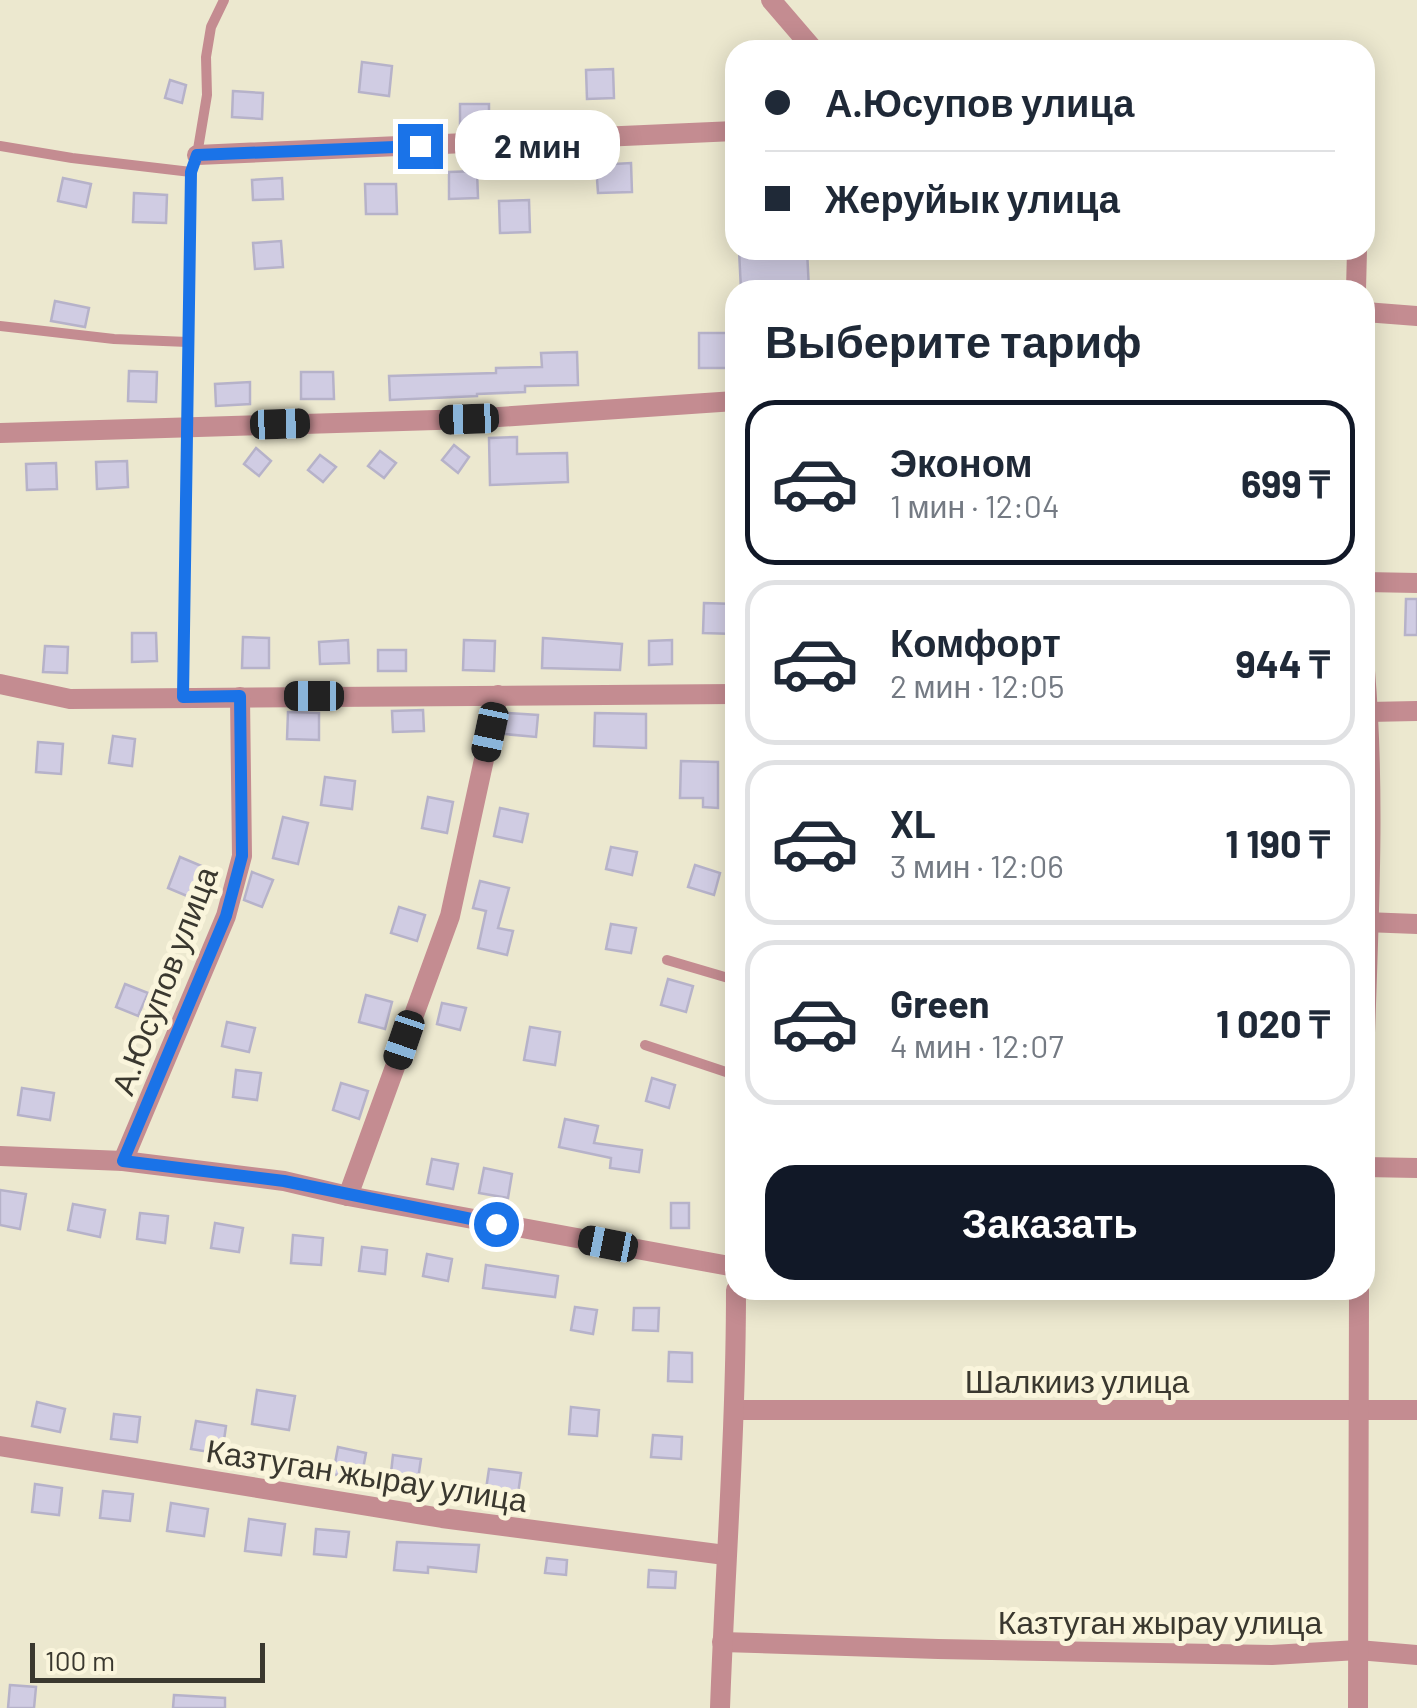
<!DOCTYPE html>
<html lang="ru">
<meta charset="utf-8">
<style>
body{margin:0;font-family:Barlow,sans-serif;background:#f2f2f3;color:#1f2937;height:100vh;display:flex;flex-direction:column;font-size:38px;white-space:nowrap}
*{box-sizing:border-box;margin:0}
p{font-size:32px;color:#747a83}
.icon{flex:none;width:55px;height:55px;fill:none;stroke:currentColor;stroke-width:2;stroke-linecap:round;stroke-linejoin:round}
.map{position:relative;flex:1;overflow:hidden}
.sheet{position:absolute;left:725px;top:280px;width:650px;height:1020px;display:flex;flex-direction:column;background:#fff;border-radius:30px;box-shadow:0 5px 25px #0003}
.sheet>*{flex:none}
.guide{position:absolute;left:725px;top:40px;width:650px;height:220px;border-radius:30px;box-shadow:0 5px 25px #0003;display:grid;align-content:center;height:220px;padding:0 40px;background:#fff}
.scale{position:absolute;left:30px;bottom:25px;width:235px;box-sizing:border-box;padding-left:10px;border:5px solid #3a382f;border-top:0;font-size:28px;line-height:35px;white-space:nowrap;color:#3a382f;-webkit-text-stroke:8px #faf5dc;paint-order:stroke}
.end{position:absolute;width:45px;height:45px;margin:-22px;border:12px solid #1a73e8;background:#fff;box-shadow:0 0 0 5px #fff}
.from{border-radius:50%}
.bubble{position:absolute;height:70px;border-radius:30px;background:#fff;box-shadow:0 5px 25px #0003;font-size:32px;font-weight:700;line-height:70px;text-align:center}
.car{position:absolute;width:30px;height:60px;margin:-30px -15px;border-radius:12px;box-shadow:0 0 8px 2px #0007;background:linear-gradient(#222 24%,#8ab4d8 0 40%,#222 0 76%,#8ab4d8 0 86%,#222 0)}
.guide b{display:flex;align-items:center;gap:35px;height:95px;font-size:38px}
.guide b+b{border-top:2px solid #e0e1e3}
.guide i{width:25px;height:25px;background:#1f2937}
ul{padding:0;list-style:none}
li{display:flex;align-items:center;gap:30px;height:165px;margin:0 20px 15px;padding:0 20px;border:5px solid #e0e1e3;border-radius:30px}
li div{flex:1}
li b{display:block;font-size:38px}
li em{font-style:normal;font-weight:700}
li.active{border-color:#111827}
li>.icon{width:90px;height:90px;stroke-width:1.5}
h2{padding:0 40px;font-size:45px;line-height:120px}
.primary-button{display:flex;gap:20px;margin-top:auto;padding:20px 40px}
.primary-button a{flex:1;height:115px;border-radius:30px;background:#111827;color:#fff;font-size:40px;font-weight:700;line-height:115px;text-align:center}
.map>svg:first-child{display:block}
</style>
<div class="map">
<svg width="1417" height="1708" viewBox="0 0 1417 1708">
<rect width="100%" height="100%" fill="#ece8cf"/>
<g fill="#d0cce3" stroke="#b6b2c9" stroke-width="2.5">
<path d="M362,62L392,66L389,96L359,92Z"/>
<path d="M613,69L614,98L587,99L586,70Z"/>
<path d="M170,80L186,85L182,103L165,98Z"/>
<path d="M233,91L263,93L262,119L232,117Z"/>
<rect x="460" y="104" width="29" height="21"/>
<path d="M631,163L632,192L598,193L596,165Z"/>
<path d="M477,171L478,198L449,199V172Z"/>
<path d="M63,178L91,184L86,207L58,201Z"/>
<path d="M282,178L283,199L253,200L252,180Z"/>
<path d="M365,184H396L397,214H366Z"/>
<path d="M134,193L167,195L166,223L133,222Z"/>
<path d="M529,200L530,232L500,233L499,201Z"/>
<path d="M281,241L283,267L255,269L253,243Z"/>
<path d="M739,250H807L809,290H741Z"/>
<path d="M55,301L89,308L85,327L51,321Z"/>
<rect x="699" y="333" width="30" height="35"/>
<path d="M577,352L578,385L525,386V392L477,394V396L390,400L389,376L496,373V368L542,367L541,353Z"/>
<path d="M129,371L157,372L156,402L128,401Z"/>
<path d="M301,372H333L334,399H301Z"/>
<path d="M250,382V404L216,406L215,384Z"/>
<path d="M517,437V454L567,453L568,482L490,485L489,438Z"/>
<path d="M454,445L469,457L458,473L442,460Z"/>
<path d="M256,448L271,461L259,476L244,464Z"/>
<path d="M380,451L396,463L384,478L368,466Z"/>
<path d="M320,455L336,467L323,482L308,470Z"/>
<path d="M127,461L128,487L97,489L96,462Z"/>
<path d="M56,463L57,489L27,490L26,464Z"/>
<path d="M1406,599H1417V635H1405Z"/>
<path d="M704,603L735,604V634L703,633Z"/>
<path d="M132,633H156L157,661L132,662Z"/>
<path d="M243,637L269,638V668H242Z"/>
<path d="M543,638L622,644L620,670L542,668Z"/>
<path d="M348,640L349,663L320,664L319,642Z"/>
<path d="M464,640L495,641L494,671L463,670Z"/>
<path d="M672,640V664L649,665V641Z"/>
<path d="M45,646L68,647L67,673L43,672Z"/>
<rect x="378" y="650" width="28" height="21"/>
<path d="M423,710L424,731L393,732L392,711Z"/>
<path d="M288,712L319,713V740L287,739Z"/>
<path d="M508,713L538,715L536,737L504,734Z"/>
<path d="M595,713L646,714V748L594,746Z"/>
<path d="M113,736L135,739L132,766L109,763Z"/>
<path d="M38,742L63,744L61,774L36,772Z"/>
<path d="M681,761L718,762V808L703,807V798H680Z"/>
<path d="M325,777L355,781L352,809L321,805Z"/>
<path d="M428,797L453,802L447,833L422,828Z"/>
<path d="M500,808L528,814L522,842L494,836Z"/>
<path d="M283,817L308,823L298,864L273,858Z"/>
<path d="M611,847L637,852L632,875L606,869Z"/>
<path d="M180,857L211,870L199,901L168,888Z"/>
<path d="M695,865L720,873L714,895L688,887Z"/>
<path d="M252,872L273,880L262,907L244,900Z"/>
<path d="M480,881L509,888L498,928L513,931L507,955L478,948L486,911L473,908Z"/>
<path d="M399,907L425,915L417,941L391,933Z"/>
<path d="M611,924L636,928L631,953L606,949Z"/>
<path d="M668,979L693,986L686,1012L661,1005Z"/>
<path d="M125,984L148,993L138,1016L116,1007Z"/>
<path d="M366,995L392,1002L385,1029L359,1022Z"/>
<path d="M442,1003L466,1008L460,1030L437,1024Z"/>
<path d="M227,1022L255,1028L249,1052L222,1046Z"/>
<path d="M530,1027L560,1032L555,1065L524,1060Z"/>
<path d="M236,1070L261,1073L257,1100L233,1097Z"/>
<path d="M652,1078L675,1085L669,1108L646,1101Z"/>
<path d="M341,1083L368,1091L359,1119L333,1110Z"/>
<path d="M22,1088L54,1093L50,1120L18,1115Z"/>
<path d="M565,1119L598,1126L594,1143L642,1150L639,1172L610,1168L611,1158L559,1147Z"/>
<path d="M432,1159L458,1164L453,1189L427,1184Z"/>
<path d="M484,1168L512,1174L508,1198L479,1193Z"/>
<path d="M0,1190L26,1194L20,1229L0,1225Z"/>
<rect x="671" y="1203" width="18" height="25"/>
<path d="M73,1204L105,1210L100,1237L68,1230Z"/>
<path d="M140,1213L168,1216L165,1243L137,1239Z"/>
<path d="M215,1223L243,1228L239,1252L211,1248Z"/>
<path d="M293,1235L323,1238L321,1265L291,1263Z"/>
<path d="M362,1247L387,1250L385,1274L359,1271Z"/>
<path d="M427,1254L452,1259L448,1281L423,1276Z"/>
<path d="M486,1265L558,1276L555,1297L483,1288Z"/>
<path d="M575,1307L597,1310L593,1334L571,1330Z"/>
<path d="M634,1308H659L658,1331L633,1330Z"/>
<path d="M669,1352L692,1353V1382L668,1381Z"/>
<path d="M257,1390L295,1396L289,1430L252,1424Z"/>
<path d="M37,1402L65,1409L60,1432L32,1426Z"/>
<path d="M571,1407L599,1410L597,1436L569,1434Z"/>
<path d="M114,1414L140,1417L137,1442L111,1439Z"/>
<path d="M196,1421L226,1426L222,1454L191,1449Z"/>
<path d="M653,1435L682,1437L681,1459L651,1457Z"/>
<path d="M338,1447L366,1453L361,1480L333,1474Z"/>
<path d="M393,1455L421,1459L417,1486L390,1482Z"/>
<path d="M489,1469L521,1473L517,1501L485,1496Z"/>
<path d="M35,1484L62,1488L59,1515L32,1512Z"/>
<path d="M103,1491L133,1494L130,1521L100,1518Z"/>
<path d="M171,1503L208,1509L204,1536L167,1531Z"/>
<path d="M249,1519L285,1524L281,1555L245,1551Z"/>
<path d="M316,1529L349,1532L346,1557L314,1554Z"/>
<path d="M397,1542L479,1545L476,1572L428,1567V1573L394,1570Z"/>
<path d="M547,1558L567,1560L566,1575L545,1573Z"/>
<path d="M649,1570L676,1572L675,1588L648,1587Z"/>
<path d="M10,1685L36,1687L34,1708H8Z"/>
<path d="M174,1695L225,1698V1708H173Z"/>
</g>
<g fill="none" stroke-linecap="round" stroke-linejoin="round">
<g stroke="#c48c91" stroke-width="10">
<path d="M0,146L72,158L191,172"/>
<path d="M0,326L114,339L188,342"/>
<path d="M183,697L191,172L197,155L207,95L206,57L211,27L224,0"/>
<path d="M667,960L735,980"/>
<path d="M645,1045L735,1075"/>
</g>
<g stroke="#c48c91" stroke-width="20">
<path d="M771,0L814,50"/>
<path d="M197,155L735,131"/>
<path d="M1356,290L1357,250"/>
<path d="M1365,312L1417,316"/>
<path d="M0,433L469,419L735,401"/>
<path d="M1365,467V531"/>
<path d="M1365,582L1417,583"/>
<path d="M1365,671C1375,791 1369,913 1365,1033"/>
<path d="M0,684L70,699L735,694"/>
<path d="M1368,712L1417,711"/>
<path d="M1365,922L1417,924"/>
<path d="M735,1155V1182"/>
<path d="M0,1156L123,1161L284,1181L348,1196L735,1267"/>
<path d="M123,1161L226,916L242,856L240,697"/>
<path d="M1365,1167L1417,1168"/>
<path d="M348,1196L450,916L498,695"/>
<path d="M736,1410H1417"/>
<path d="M0,1446L442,1518L725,1555"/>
<path d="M722,1642L938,1649L1272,1655L1358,1650L1417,1655"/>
<path d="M720,1708C725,1568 736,1430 736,1290"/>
<path d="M1358,1708L1359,1290"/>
</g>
</g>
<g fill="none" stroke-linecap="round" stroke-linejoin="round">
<path stroke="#1a73e8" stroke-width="12" d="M420,146L197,155L191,172L183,697L240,696L242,856L226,916L123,1161L284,1181L496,1224"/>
</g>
<g text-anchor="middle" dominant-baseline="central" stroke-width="10" stroke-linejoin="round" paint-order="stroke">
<g font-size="32" fill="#3a382f" stroke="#faf5dc">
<text transform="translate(163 980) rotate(-69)">А.Юсупов улица</text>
<text x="1077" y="1380">Шалкииз улица</text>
<text transform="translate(367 1474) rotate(9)">Казтуган жырау улица</text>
<text x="1160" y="1621">Казтуган жырау улица</text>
</g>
</g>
</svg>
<div class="scale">100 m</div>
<i class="end from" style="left:496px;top:1224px"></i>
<i class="end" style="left:420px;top:146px"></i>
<div class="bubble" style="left:455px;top:110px;width:165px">2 мин</div>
<i class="car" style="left:469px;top:419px;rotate:268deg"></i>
<i class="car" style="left:280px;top:424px;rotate:88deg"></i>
<i class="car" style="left:314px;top:696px;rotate:270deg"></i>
<i class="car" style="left:490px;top:732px;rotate:192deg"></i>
<i class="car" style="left:404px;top:1040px;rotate:199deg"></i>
<i class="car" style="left:608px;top:1244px;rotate:281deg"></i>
<div class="guide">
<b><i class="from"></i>А.Юсупов улица</b>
<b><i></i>Жеруйык улица</b>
</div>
<section class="sheet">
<h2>Выберите тариф</h2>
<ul>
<li class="active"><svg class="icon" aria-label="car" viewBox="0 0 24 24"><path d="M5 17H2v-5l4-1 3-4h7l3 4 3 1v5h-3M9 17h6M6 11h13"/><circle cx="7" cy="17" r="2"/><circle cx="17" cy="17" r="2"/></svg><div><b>Эконом</b><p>1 мин · 12:04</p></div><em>699 ₸</em></li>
<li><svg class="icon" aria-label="car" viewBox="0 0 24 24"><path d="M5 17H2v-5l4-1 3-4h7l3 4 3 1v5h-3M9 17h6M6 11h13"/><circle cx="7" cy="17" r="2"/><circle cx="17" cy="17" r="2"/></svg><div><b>Комфорт</b><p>2 мин · 12:05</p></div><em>944 ₸</em></li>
<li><svg class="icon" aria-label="car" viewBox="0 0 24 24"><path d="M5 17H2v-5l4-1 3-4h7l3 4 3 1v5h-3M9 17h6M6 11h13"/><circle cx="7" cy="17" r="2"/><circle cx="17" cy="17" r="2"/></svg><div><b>XL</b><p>3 мин · 12:06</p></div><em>1 190 ₸</em></li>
<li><svg class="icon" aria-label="car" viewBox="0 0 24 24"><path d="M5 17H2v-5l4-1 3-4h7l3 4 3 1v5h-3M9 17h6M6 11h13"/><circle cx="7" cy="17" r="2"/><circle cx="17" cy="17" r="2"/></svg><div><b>Green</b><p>4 мин · 12:07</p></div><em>1 020 ₸</em></li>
</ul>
<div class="primary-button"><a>Заказать</a></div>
</section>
</div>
